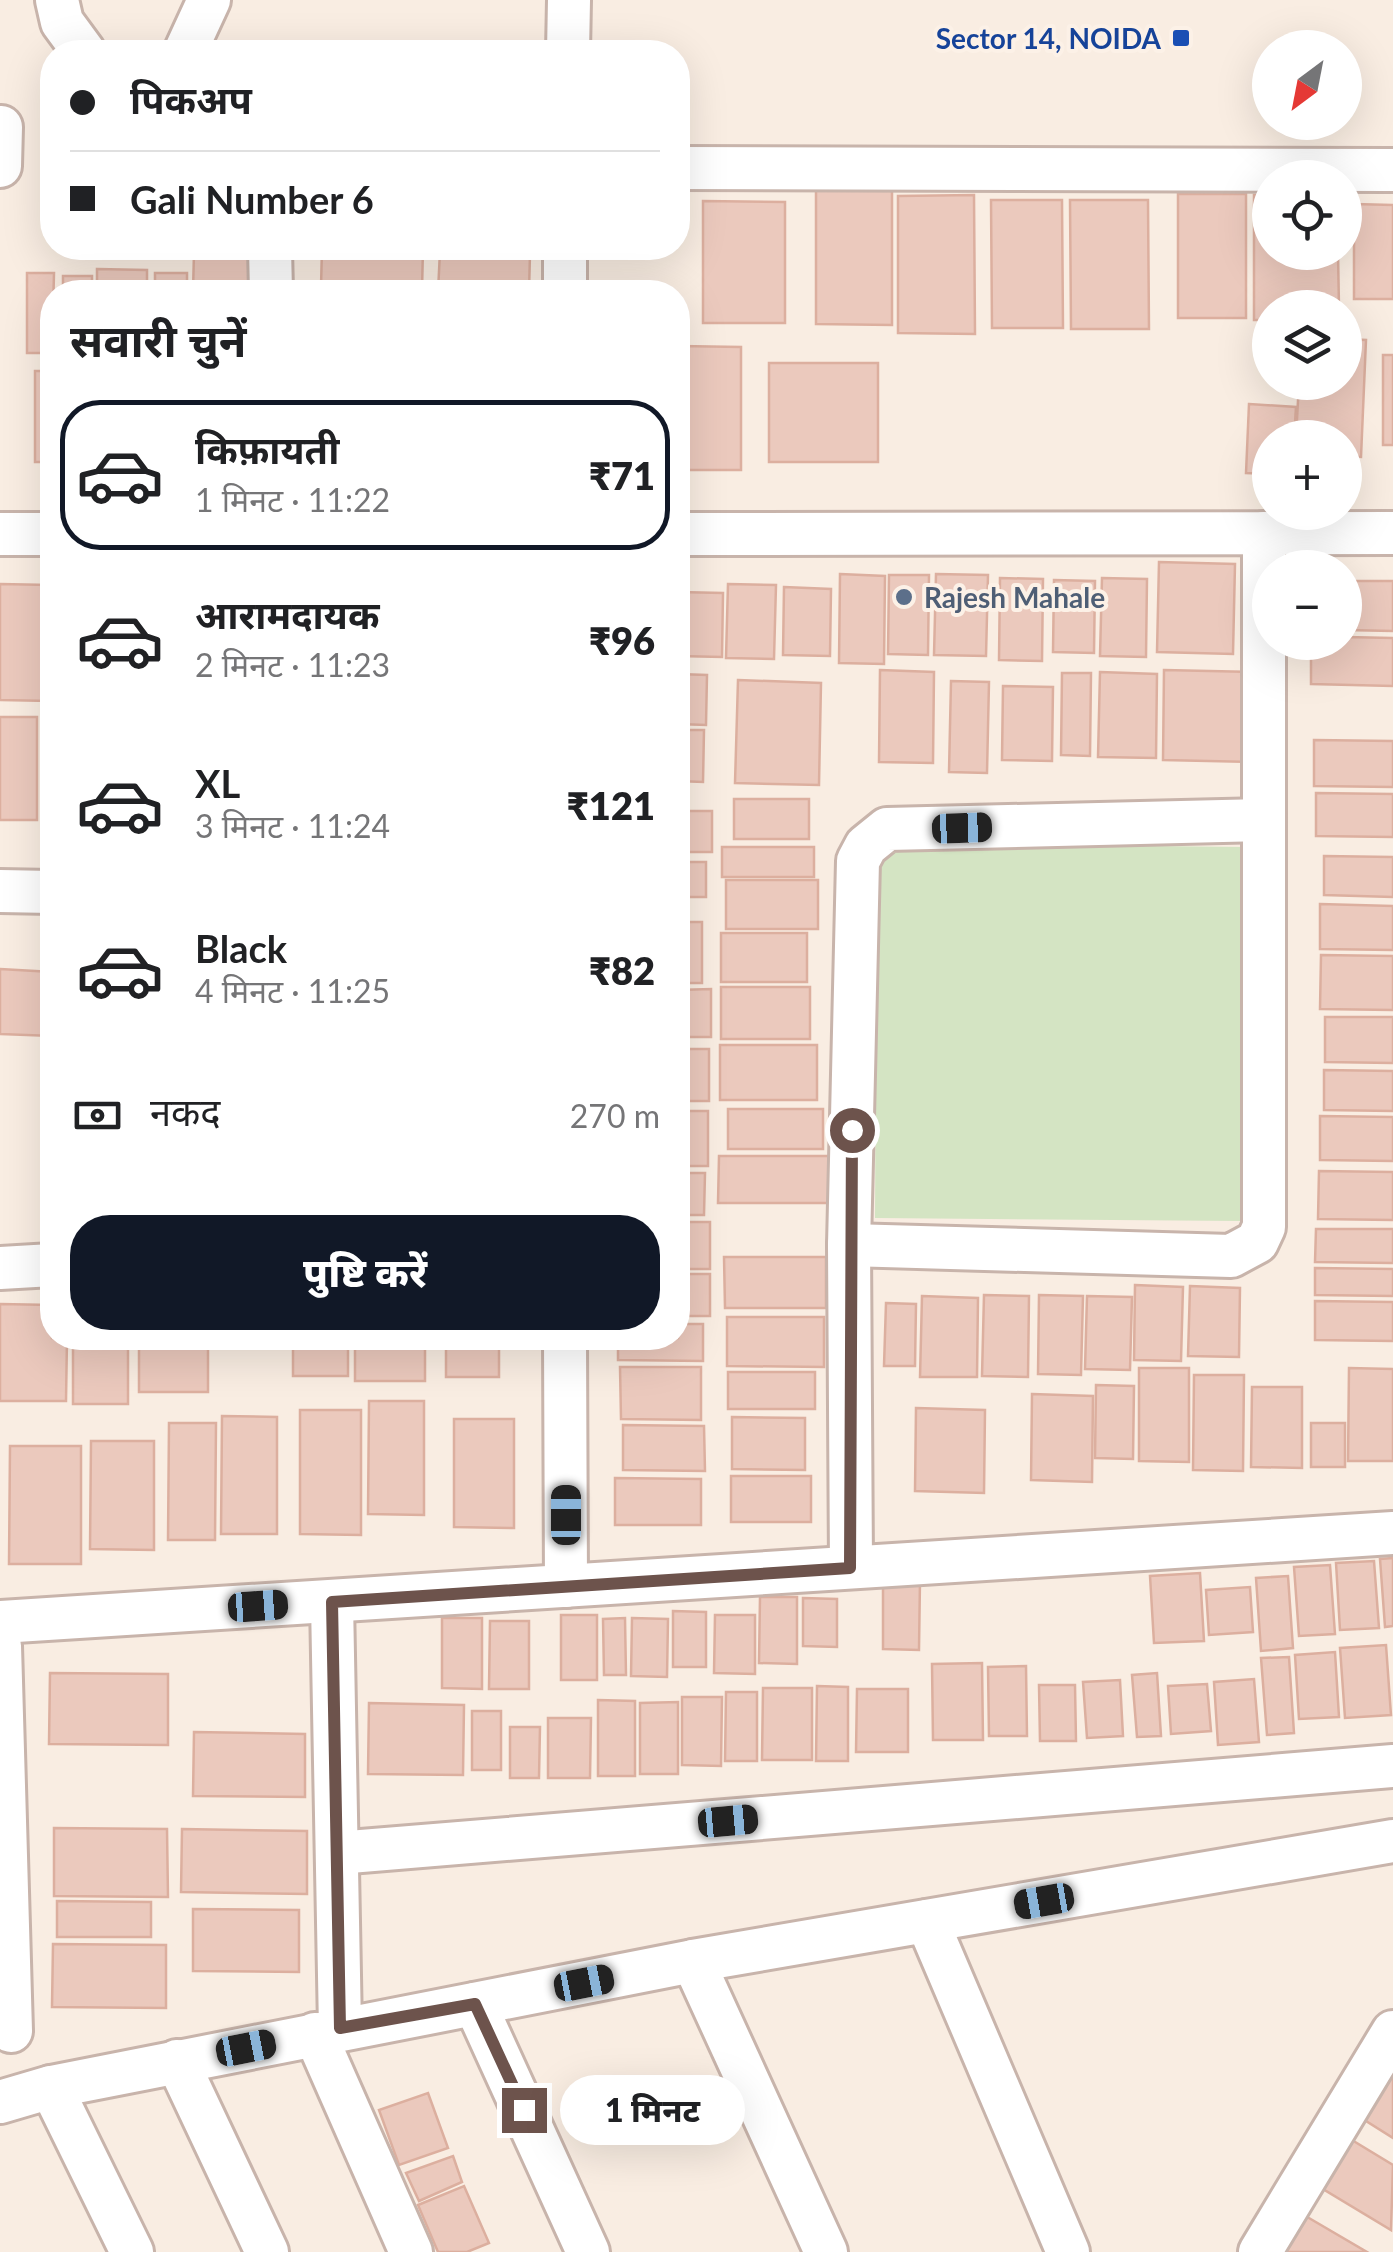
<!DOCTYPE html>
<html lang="hi">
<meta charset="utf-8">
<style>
body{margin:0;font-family:Lato,"Noto Sans Devanagari",sans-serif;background:#f6f6f6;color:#202124;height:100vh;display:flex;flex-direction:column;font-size:38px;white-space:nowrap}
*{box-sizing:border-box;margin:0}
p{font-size:32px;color:#757577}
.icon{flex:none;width:55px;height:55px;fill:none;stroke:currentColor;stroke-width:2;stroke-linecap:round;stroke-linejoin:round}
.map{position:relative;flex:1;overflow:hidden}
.panel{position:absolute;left:40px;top:280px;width:650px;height:1070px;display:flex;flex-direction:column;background:#fff;border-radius:40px;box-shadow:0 10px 40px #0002}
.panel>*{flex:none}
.guide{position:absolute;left:40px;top:40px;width:650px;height:220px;border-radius:40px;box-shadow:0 10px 40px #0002;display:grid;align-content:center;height:220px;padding:0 30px;background:#fff}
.needle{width:65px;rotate:212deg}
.controls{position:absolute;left:1252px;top:30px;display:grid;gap:20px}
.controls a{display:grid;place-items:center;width:110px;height:110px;border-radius:50%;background:#fff;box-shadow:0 10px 40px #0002;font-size:50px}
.end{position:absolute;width:45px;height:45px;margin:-22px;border:12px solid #6d534c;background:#fff;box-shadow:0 0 0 5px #fff}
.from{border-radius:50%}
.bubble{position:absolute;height:70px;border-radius:35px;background:#fff;box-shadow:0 10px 40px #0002;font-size:32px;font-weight:800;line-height:70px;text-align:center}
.car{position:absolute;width:30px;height:60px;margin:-30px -15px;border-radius:12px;box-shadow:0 0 8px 2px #0007;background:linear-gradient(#222 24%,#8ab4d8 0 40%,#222 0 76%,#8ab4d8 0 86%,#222 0)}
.guide b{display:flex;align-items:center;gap:35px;height:95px;font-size:38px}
.guide b+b{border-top:2px solid #e0e0e0}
.guide i{width:25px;height:25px;background:#202124}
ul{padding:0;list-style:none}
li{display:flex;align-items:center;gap:30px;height:150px;margin:0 20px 15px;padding:0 10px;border:5px solid transparent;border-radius:40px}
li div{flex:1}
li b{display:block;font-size:38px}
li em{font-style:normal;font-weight:800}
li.on{border-color:#111827}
li>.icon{width:90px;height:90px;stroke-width:1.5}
h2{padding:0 30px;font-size:45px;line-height:120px}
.pay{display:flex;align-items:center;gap:25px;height:110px;padding:0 30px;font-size:38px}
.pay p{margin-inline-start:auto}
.cta{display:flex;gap:20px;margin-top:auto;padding:20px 30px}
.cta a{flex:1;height:115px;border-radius:40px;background:#111827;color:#fff;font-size:40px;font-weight:800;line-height:115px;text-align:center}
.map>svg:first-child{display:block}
</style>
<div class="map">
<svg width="1393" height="2252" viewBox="0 0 1393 2252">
<rect width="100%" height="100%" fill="#f9ede2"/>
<path fill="#d4e4c3" d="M877,843L1244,847L1242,1221L875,1218Z"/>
<g fill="#ebc9bd" stroke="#dcaf9f" stroke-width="2.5">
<path d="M816,183H892V325L816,324Z"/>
<rect x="1178" y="194" width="68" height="124"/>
<path d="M974,195L975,334L898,333V196Z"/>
<path d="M1254,195H1270V252H1338L1339,308H1270V320H1254Z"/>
<path d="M991,200H1062L1063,328H992Z"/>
<path d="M1070,200H1148L1149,329H1071Z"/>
<path d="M703,201L785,202V323H703Z"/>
<path d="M1354,204L1393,205V299H1354Z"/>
<path d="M322,248H423L422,290L321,287Z"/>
<path d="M440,251L530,254L529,292H438Z"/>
<path d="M194,252H257V292H193Z"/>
<path d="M97,269L147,270V292H97Z"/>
<path d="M27,273H54L52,353H27Z"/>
<rect x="155" y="273" width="32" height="19"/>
<rect x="63" y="276" width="29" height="16"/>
<path d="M1345,339L1366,340L1361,457L1345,456V438H1296L1299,382H1345Z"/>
<path d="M679,346L741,347V470H679Z"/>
<rect x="1383" y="355" width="10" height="90"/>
<rect x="769" y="363" width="109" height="99"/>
<rect x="35" y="371" width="17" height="91"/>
<path d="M1249,404L1296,407L1294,438H1270V474L1246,473Z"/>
<path d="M1159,562L1235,564L1233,654L1157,652Z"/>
<path d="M840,574L885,576L884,664L839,663Z"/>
<path d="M936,574L988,575L986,656L934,655Z"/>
<path d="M889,575H929L928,655L888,654Z"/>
<path d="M1000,578L1043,579L1042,661L999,660Z"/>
<path d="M1102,578L1147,579L1146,657L1100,656Z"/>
<path d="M1054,580L1095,581L1094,653L1053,652Z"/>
<path d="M1345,581H1393V631L1345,630Z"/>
<path d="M0,584L50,585V701L0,700Z"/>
<path d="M728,584L776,585L774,659L726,658Z"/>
<path d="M784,587L831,589L830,656L783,655Z"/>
<path d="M678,592L723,593L722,657L678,656Z"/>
<path d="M1345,637L1393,638V686L1311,684V642H1345Z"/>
<path d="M880,670L934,672L933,763L879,762Z"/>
<path d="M1164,670L1254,672L1253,762L1163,760Z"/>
<path d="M1100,672L1157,674L1156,758L1098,757Z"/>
<path d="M1062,673H1091L1090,756L1061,755Z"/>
<path d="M678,674L707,675L706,725L678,724Z"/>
<path d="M738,680L821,683L819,785L735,783Z"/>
<path d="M951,681L989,682L987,773L949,772Z"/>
<path d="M1003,686L1053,687L1052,761L1002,760Z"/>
<rect x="0" y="717" width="37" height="103"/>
<path d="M678,730H704L703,782L678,781Z"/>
<path d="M1314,740L1393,741V787L1314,786Z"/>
<path d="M1316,793L1393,794V837L1316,836Z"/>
<rect x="734" y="799" width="75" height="40"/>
<rect x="678" y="811" width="34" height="41"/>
<rect x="722" y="847" width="92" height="30"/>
<path d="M1324,856L1393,857V897L1324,895Z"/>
<rect x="678" y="862" width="28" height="35"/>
<rect x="726" y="880" width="92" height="49"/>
<path d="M1320,904L1393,906V950L1320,949Z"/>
<rect x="678" y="922" width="24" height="61"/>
<rect x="721" y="933" width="86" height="49"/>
<path d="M1321,955L1393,956V1010L1320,1009Z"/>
<path d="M0,969L52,972V1036L0,1034Z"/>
<rect x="721" y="987" width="89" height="52"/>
<path d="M711,989V1037H678V990Z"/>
<path d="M1325,1017H1393V1063L1325,1062Z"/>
<rect x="720" y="1045" width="97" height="55"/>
<rect x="678" y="1049" width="31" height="52"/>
<path d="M1324,1070L1393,1071V1111L1324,1110Z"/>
<rect x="728" y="1109" width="95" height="40"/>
<rect x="678" y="1111" width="30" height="55"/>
<path d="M1320,1116L1393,1117V1161L1320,1160Z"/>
<path d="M719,1156H829V1203H718Z"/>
<path d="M1319,1171L1393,1172V1220L1318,1219Z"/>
<path d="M678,1173H705L704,1215H678Z"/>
<rect x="678" y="1222" width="32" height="47"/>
<path d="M1316,1229H1393V1263L1315,1262Z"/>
<path d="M724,1257H826V1308H725Z"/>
<path d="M1315,1268L1393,1269V1296L1315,1295Z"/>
<rect x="678" y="1274" width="32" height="42"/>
<path d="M1135,1285L1183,1287L1181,1361L1134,1360Z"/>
<path d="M1190,1286L1240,1288L1239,1357L1188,1356Z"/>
<path d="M984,1295L1029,1296L1028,1377L982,1376Z"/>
<path d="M1039,1295L1083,1296L1081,1375L1038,1374Z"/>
<path d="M922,1296L978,1298L977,1377H920Z"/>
<path d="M1087,1296L1132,1297L1130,1370L1085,1369Z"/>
<path d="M1315,1301L1393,1302V1341L1315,1340Z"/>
<path d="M886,1303L916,1304L915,1366H884Z"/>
<path d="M0,1304L52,1305V1338H67L66,1401H0Z"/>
<path d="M727,1317H824V1367L727,1366Z"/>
<path d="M678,1324H703V1361L618,1360V1338H678Z"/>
<rect x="73" y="1338" width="55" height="66"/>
<rect x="139" y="1338" width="69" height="54"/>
<rect x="293" y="1338" width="55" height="38"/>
<rect x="355" y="1338" width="70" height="43"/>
<rect x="446" y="1338" width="53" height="39"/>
<path d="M620,1367H701V1420L621,1419Z"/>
<path d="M1139,1368H1189V1462L1139,1461Z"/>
<path d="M1349,1368L1393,1369V1461H1348Z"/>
<rect x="728" y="1372" width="87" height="37"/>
<path d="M1194,1375H1244L1243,1471L1193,1470Z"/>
<path d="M1096,1385L1134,1386L1133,1459L1095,1458Z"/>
<path d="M1252,1387H1302V1468L1251,1467Z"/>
<path d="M1032,1394L1093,1396L1092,1482L1031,1480Z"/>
<path d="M369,1401H424V1515L368,1514Z"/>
<path d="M916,1408L985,1410L984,1493L915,1491Z"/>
<path d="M300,1410H361V1535L300,1534Z"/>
<path d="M222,1416L277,1417V1534H221Z"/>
<path d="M732,1417L805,1418V1470L732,1469Z"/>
<path d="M454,1419H514V1528L454,1527Z"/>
<path d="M169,1423H216L215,1540H168Z"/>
<rect x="1311" y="1423" width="34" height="44"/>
<path d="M623,1425L704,1426L705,1471L623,1470Z"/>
<path d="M91,1441H154V1550L90,1549Z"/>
<path d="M10,1446H81V1564H9Z"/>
<rect x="731" y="1476" width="80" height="46"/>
<path d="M615,1478L701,1479V1525H615Z"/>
<path d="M1393,1558V1626L1385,1627L1380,1559Z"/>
<path d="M1374,1561L1379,1628L1340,1630L1336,1563Z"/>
<path d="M1330,1565L1335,1634L1299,1636L1294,1567Z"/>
<path d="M1200,1573L1204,1641L1154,1643L1150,1576Z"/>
<path d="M1288,1576L1293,1648L1261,1651L1256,1578Z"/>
<path d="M883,1580H920L919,1650L883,1649Z"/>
<path d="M1250,1587L1253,1632L1209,1635L1206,1590Z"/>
<path d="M760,1597H797V1664L759,1663Z"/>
<path d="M803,1598L837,1599V1647L803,1646Z"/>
<path d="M673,1611L706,1612V1667H673Z"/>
<rect x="561" y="1615" width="36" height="65"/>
<path d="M715,1615H755V1674L714,1673Z"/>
<path d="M442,1618H482V1689L442,1688Z"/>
<path d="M625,1618L626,1675H604L603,1619Z"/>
<path d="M632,1618L668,1619L667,1677L631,1676Z"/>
<path d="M490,1621H529V1689H489Z"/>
<path d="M1386,1645L1391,1715L1345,1718L1340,1648Z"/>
<path d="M1335,1652L1339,1717L1299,1719L1295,1655Z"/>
<path d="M1289,1657L1294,1733L1267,1735L1261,1658Z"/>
<path d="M982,1663L983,1740H933L932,1664Z"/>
<path d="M1026,1666L1027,1736H989L988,1667Z"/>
<path d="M50,1673L168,1674V1745L49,1744Z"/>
<path d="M1157,1673L1161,1736L1137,1737L1132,1675Z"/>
<path d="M1254,1679L1259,1742L1218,1745L1214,1682Z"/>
<path d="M1120,1680L1123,1736L1087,1738L1083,1682Z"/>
<path d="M1207,1684L1211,1731L1171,1734L1168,1686Z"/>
<path d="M1039,1685H1075L1076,1741H1040Z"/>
<path d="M817,1686L848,1687V1761H816Z"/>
<path d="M763,1688H812V1760H762Z"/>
<path d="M857,1689H908V1752H856Z"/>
<path d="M726,1692H757V1761H725Z"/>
<path d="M682,1697H722L721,1766L682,1765Z"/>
<path d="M598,1700L635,1701V1776H598Z"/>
<path d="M678,1702V1774H640V1703Z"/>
<path d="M369,1703L464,1705L463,1775L368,1774Z"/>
<rect x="472" y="1711" width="29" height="59"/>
<path d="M548,1718H591L590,1778H548Z"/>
<path d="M510,1727H540L539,1778H510Z"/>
<path d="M194,1732L305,1734V1797L193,1796Z"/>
<path d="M54,1828L167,1829L168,1897L54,1896Z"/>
<path d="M182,1829L307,1831V1894L181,1892Z"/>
<path d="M57,1901L151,1902V1937H57Z"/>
<path d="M193,1909L299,1910V1972L193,1971Z"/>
<path d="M53,1944L166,1945V2008L52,2007Z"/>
<path d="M1393,2053V2138L1355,2114Z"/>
<path d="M428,2093L448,2148L399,2165L379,2110Z"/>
<path d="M1342,2134L1393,2165L1391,2230L1313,2183Z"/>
<path d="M453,2156L462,2182L419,2201L406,2173Z"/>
<path d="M464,2186L489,2243L467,2252H438L418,2205Z"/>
<path d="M1297,2211L1367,2252H1269Z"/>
</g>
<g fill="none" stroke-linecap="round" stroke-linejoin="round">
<g stroke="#c8b4ab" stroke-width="48">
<g id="minor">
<path d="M57,0L62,22L84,52"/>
<path d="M185,52L209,0"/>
<path d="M568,52L569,0"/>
<path d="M0,166L1,127"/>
<path d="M678,168L1393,170"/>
<path d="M270,248L271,292"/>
<path d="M565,248V292"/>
<path d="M0,534H52"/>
<path d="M678,534L1393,533"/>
<path d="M0,891L52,892"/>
<path d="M849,1245L1231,1256L1257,1242L1264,1227V533"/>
<path d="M0,1268L52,1265"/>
<path d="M565,1338L566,1586"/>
<path d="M851,1567L849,1245L858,861L866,846L887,829L1264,820"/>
<path d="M332,1602L340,2028"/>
<path d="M0,1622L1393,1533"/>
<path d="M0,1646L11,2031"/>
<path d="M337,1853L1393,1766"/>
<path d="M927,1921L1068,2252"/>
<path d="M693,1961L826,2252"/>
<path d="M475,2004L588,2252"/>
<path d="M315,2034L411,2252"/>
<path d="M177,2061L267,2252"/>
<path d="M51,2087L132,2252"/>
<path d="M0,2102L51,2087L693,1961L1393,1841"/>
<path d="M1260,2252L1393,2032"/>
</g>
</g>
<use href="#minor" stroke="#fff" stroke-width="42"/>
</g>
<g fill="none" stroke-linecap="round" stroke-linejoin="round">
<path stroke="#6d534c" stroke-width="12" d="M524,2110L475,2004L340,2028L332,1602L850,1568L852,1130"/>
</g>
<rect fill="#1a4fb4" stroke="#fcf1e7" stroke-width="4" x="1171" y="28" width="20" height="20" rx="5"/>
<circle fill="#5c6f8a" stroke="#fcf1e7" stroke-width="4" cx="904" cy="597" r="10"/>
<g text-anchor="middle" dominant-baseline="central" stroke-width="8" stroke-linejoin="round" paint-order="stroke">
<g font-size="28" font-weight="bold" fill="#164399" stroke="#fcf1e7" text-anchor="end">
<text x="1161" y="38">Sector 14, NOIDA</text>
</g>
<g font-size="28" font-weight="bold" fill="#4e5e75" stroke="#fcf1e7" text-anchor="start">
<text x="924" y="597">Rajesh Mahale</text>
</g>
</g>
</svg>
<div class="controls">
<a><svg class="needle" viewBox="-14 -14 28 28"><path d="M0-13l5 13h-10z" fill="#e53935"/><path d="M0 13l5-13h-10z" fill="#757577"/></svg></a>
<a><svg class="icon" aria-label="locate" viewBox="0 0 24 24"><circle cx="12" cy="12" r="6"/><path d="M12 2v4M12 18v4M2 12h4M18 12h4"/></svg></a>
<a><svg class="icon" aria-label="layers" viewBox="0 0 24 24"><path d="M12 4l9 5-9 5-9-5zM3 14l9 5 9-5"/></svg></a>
<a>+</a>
<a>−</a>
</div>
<i class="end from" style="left:852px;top:1130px"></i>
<i class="end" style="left:524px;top:2110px"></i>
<div class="bubble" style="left:560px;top:2075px;width:185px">1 मिनट</div>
<i class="car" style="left:962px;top:828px;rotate:88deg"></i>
<i class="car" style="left:566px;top:1515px;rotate:0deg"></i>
<i class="car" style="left:258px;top:1606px;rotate:86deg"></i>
<i class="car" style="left:728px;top:1821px;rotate:85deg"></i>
<i class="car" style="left:1044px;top:1901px;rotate:260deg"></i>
<i class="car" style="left:584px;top:1983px;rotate:79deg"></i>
<i class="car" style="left:246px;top:2048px;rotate:79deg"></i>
<div class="guide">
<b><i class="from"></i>पिकअप</b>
<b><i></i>Gali Number 6</b>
</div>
<section class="panel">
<h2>सवारी चुनें</h2>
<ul>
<li class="on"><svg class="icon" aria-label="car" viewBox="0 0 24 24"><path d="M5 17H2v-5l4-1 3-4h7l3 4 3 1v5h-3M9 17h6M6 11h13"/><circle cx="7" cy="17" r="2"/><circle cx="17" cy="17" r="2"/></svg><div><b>किफ़ायती</b><p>1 मिनट · 11:22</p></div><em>₹71</em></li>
<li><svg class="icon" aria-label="car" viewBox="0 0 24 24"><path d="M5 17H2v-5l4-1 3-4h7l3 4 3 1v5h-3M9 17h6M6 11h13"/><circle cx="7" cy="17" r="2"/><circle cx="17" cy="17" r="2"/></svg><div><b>आरामदायक</b><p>2 मिनट · 11:23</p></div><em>₹96</em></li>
<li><svg class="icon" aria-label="car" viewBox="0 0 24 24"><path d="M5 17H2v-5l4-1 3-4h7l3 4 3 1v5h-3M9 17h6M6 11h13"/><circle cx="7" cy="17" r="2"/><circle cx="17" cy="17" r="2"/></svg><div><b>XL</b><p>3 मिनट · 11:24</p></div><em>₹121</em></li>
<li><svg class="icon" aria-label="car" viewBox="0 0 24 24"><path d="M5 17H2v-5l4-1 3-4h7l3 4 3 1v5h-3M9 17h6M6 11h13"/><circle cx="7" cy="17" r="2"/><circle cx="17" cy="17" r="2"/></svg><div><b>Black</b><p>4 मिनट · 11:25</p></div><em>₹82</em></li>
</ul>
<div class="pay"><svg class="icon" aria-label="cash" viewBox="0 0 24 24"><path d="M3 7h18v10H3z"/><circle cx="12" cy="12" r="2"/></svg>नकद<p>270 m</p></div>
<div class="cta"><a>पुष्टि करें</a></div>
</section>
</div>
